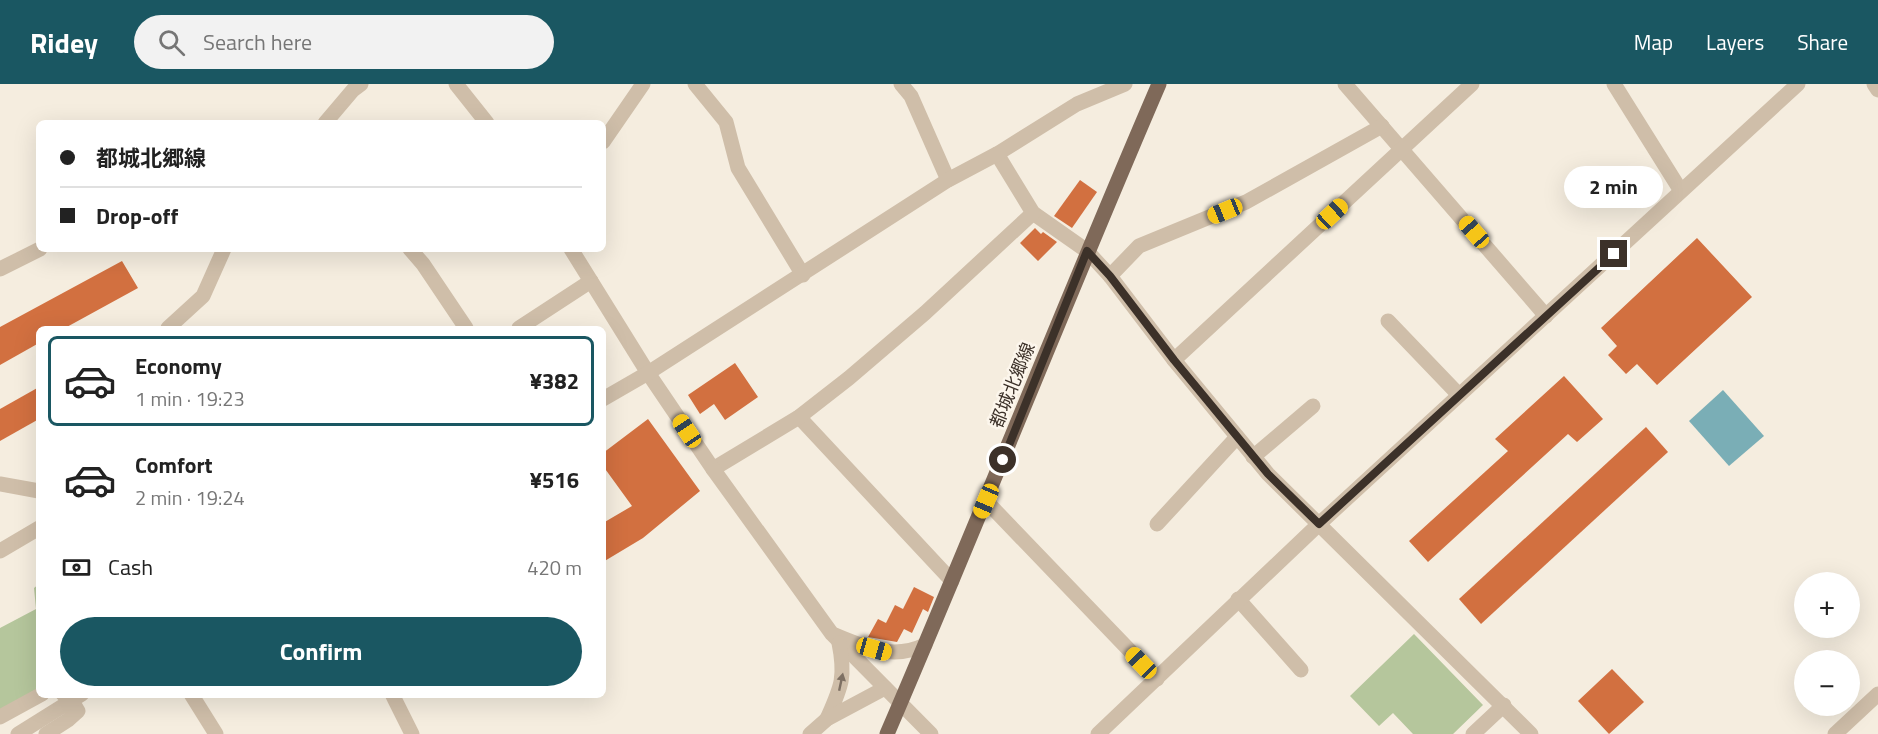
<!DOCTYPE html>
<meta charset="utf-8">
<style>
body{margin:0;font-family:"Titillium Web","Noto Sans JP",sans-serif;background:#f2f2f2;color:#222;height:100vh;display:flex;flex-direction:column;font-size:22px;white-space:nowrap}
*{box-sizing:border-box;margin:0}
p{font-size:20px;color:#767676}
.icon{flex:none;width:33px;height:33px;fill:none;stroke:currentColor;stroke-width:2;stroke-linecap:round;stroke-linejoin:round}
.map{position:relative;flex:1;overflow:hidden}
.panel{position:absolute;left:36px;top:242px;width:570px;height:372px;display:flex;flex-direction:column;background:#fff;border-radius:9px;box-shadow:0 6px 24px #0002}
.panel>*{flex:none}
.hud{position:absolute;left:36px;top:36px;width:570px;height:132px;border-radius:9px;box-shadow:0 6px 24px #0002;display:grid;align-content:center;height:132px;padding:0 24px;background:#fff}
.fabs{position:absolute;left:1794px;top:488px;display:grid;gap:12px}
.fabs a{display:grid;place-items:center;width:66px;height:66px;border-radius:50%;background:#fff;box-shadow:0 6px 24px #0002;font-size:30px}
.end{position:absolute;width:27px;height:27px;margin:-14px;border:8px solid #3c3129;background:#fff;box-shadow:0 0 0 3px #fff}
.from{border-radius:50%}
.bubble{position:absolute;height:42px;border-radius:21px;background:#fff;box-shadow:0 6px 24px #0002;font-size:20px;font-weight:700;line-height:42px;text-align:center}
.car{position:absolute;width:18px;height:36px;margin:-18px -9px;border-radius:8px;box-shadow:0 0 4px 2px #0007;background:linear-gradient(#f5c518 24%,#345 0 40%,#f5c518 0 76%,#345 0 86%,#f5c518 0)}
.hud b{display:flex;align-items:center;gap:21px;height:57px;font-size:22px}
.hud b+b{border-top:2px solid #e0e0e0}
.hud i{width:15px;height:15px;background:#222}
ul{padding:10px 0 0;list-style:none}
li{display:flex;align-items:center;gap:18px;height:90px;margin:0 12px 9px;padding:0 12px;border:3px solid transparent;border-radius:9px}
li div{flex:1}
li b{display:block;font-size:22px}
li em{font-style:normal;font-weight:700}
li.current{border-color:#1a5762}
li>.icon{width:54px;height:54px;stroke-width:1.5}
.pay{display:flex;align-items:center;gap:15px;height:66px;padding:0 24px;font-size:22px}
.pay p{margin-inline-start:auto}
.cta{display:flex;gap:12px;margin-top:auto;padding:12px 24px}
.cta a{flex:1;height:69px;border-radius:36px;background:#1a5762;color:#fff;font-size:24px;font-weight:700;line-height:69px;text-align:center}
header{display:flex;align-items:center;gap:36px;box-sizing:border-box;height:84px;padding:0 30px;background:#1a5762;color:#fff}
header strong{font-size:28px}
nav{display:flex;gap:33px;margin-inline-start:auto;font-size:21px}
.search{width:420px;height:54px;background:#f2f2f2;display:flex;align-items:center;gap:15px;box-sizing:border-box;padding:0 21px;border-radius:33px;color:#767676;font-size:22px}
.map>svg:first-child{display:block}
</style>
<header>
<strong>Ridey</strong>
<div class="search"><svg class="icon" aria-label="search" viewBox="0 0 24 24"><circle cx="10" cy="10" r="6"/><path d="M15 15l6 6"/></svg>Search here</div>
<nav><a>Map</a><a>Layers</a><a>Share</a></nav>
</header>
<div class="map">
<svg width="1878" height="650" viewBox="0 0 1878 650">
<rect width="100%" height="100%" fill="#f5eddf"/>
<g fill="#b5c69c">
<path d="M39,500V607L0,627V544L36,525L34,504Z"/>
<path d="M1414,550L1483,621L1453,650H1413L1393,629L1379,642L1350,612Z"/>
</g>
<path fill="#7aaeb6" d="M1723,306L1764,352L1729,382L1689,337Z"/>
<g fill="#d27040">
<path d="M1080,96L1097,108L1072,144L1054,132Z"/>
<path d="M1035,144L1041,150L1043,148L1057,158L1038,177L1020,159Z"/>
<path d="M1697,154L1752,213L1657,301L1637,280L1626,290L1608,271L1617,262L1601,244Z"/>
<path d="M122,177L138,204L65,244H39V259L0,281V243Z"/>
<path d="M735,279L758,313L725,336L714,320L700,330L688,311Z"/>
<path d="M1564,292L1603,335L1577,358L1568,350L1428,478L1409,457L1508,367L1495,355Z"/>
<path d="M39,303V335L0,357V325Z"/>
<path d="M648,335L700,407L643,454L603,478V439L632,422L603,382V369Z"/>
<path d="M1646,343L1668,368L1481,540L1459,515Z"/>
<path d="M914,503L934,513L928,528L923,525L912,549L904,545L897,558L868,553L878,535L886,539L895,521L903,525Z"/>
<path d="M1612,585L1644,618L1609,650L1578,617Z"/>
</g>
<g fill="none" stroke-linecap="round" stroke-linejoin="round">
<g stroke="#cfbea9" stroke-width="15">
<path d="M695,0L726,38L738,84L803,191"/>
<path d="M901,0L911,12L948,96"/>
<path d="M1345,0L1546,232"/>
<path d="M1614,0L1681,107"/>
<path d="M325,39L353,6L361,0"/>
<path d="M603,58L643,0"/>
<path d="M997,70L1033,129L1087,167L1110,192L1174,276L1268,390L1531,650"/>
<path d="M410,165L423,180L466,244"/>
<path d="M0,185L40,165"/>
<path d="M1110,192L1139,162L1246,118L1382,42"/>
<path d="M1388,237L1459,311"/>
<path d="M168,244L203,212L224,165"/>
<path d="M519,244L591,197"/>
<path d="M1174,276L1472,0"/>
<path d="M799,333L952,497"/>
<path d="M1253,373L1313,322"/>
<path d="M713,385L799,333L849,294L925,229L1033,129"/>
<path d="M0,400L39,407"/>
<path d="M986,417L1157,595"/>
<path d="M1157,440L1237,353"/>
<path d="M0,467L39,444"/>
<path d="M1238,515L1301,586"/>
<path d="M191,610L216,650"/>
<path d="M392,610L412,650"/>
<path d="M0,633L42,610"/>
<path d="M46,650L68,636L78,627L72,617L63,610"/>
<path d="M1098,650L1319,440L1798,0"/>
<path d="M1473,650L1504,621"/>
</g>
<g stroke="#cfbea9" stroke-width="15">
<path d="M456,0L487,39"/>
<path d="M1874,0L1878,6"/>
<path d="M571,165L648,289L713,385L832,550L931,650"/>
<path d="M603,315L648,289L948,96L997,70L1077,20L1125,0"/>
<path d="M835,551C866,564 893,576 925,561"/>
<path d="M827,635C841,603 846,594 839,559"/>
<path d="M18,650L82,610"/>
<path d="M810,650L827,635L885,604"/>
<path d="M1835,650L1878,610"/>
</g>
<path stroke="#7f6959" stroke-width="15" d="M887,650C980,434 1066,216 1159,0"/>
</g>
<defs><path id="oneway-solid" d="M-6-.8H1V-3.2L6.5 0L1 3.2V.8H-6Z" transform="scale(1.5)"/></defs>
<use fill="#7e7063" href="#oneway-solid" transform="translate(841 598) rotate(-78)"/>
<g fill="none" stroke-linecap="round" stroke-linejoin="round">
<path stroke="#3c3129" stroke-width="8" d="M1003,376L1087,167L1110,192L1174,276L1268,390L1319,440L1614,170"/>
</g>
<g text-anchor="middle" dominant-baseline="central" stroke-width="5" stroke-linejoin="round" paint-order="stroke">
<g font-size="18" fill="#3c3129" stroke="#fcf6ec">
<text transform="translate(1012 301) rotate(-68)">都城北郷線</text>
</g>
</g>
</svg>
<div class="fabs">
<a>+</a>
<a>−</a>
</div>
<i class="end from" style="left:1003px;top:376px"></i>
<i class="end" style="left:1614px;top:170px"></i>
<div class="bubble" style="left:1564px;top:82px;width:99px">2 min</div>
<i class="car" style="left:1225px;top:127px;rotate:248deg"></i>
<i class="car" style="left:1332px;top:130px;rotate:47deg"></i>
<i class="car" style="left:1474px;top:148px;rotate:319deg"></i>
<i class="car" style="left:687px;top:347px;rotate:326deg"></i>
<i class="car" style="left:986px;top:417px;rotate:203deg"></i>
<i class="car" style="left:874px;top:565px;rotate:106deg"></i>
<i class="car" style="left:1141px;top:579px;rotate:316deg"></i>
<div class="hud">
<b><i class="from"></i>都城北郷線</b>
<b><i></i>Drop-off</b>
</div>
<section class="panel">
<ul>
<li class="current"><svg class="icon" aria-label="car" viewBox="0 0 24 24"><path d="M5 17H2v-5l4-1 3-4h7l3 4 3 1v5h-3M9 17h6M6 11h13"/><circle cx="7" cy="17" r="2"/><circle cx="17" cy="17" r="2"/></svg><div><b>Economy</b><p>1 min · 19:23</p></div><em>¥382</em></li>
<li><svg class="icon" aria-label="car" viewBox="0 0 24 24"><path d="M5 17H2v-5l4-1 3-4h7l3 4 3 1v5h-3M9 17h6M6 11h13"/><circle cx="7" cy="17" r="2"/><circle cx="17" cy="17" r="2"/></svg><div><b>Comfort</b><p>2 min · 19:24</p></div><em>¥516</em></li>
</ul>
<div class="pay"><svg class="icon" aria-label="cash" viewBox="0 0 24 24"><path d="M3 7h18v10H3z"/><circle cx="12" cy="12" r="2"/></svg>Cash<p>420 m</p></div>
<div class="cta"><a>Confirm</a></div>
</section>
</div>
